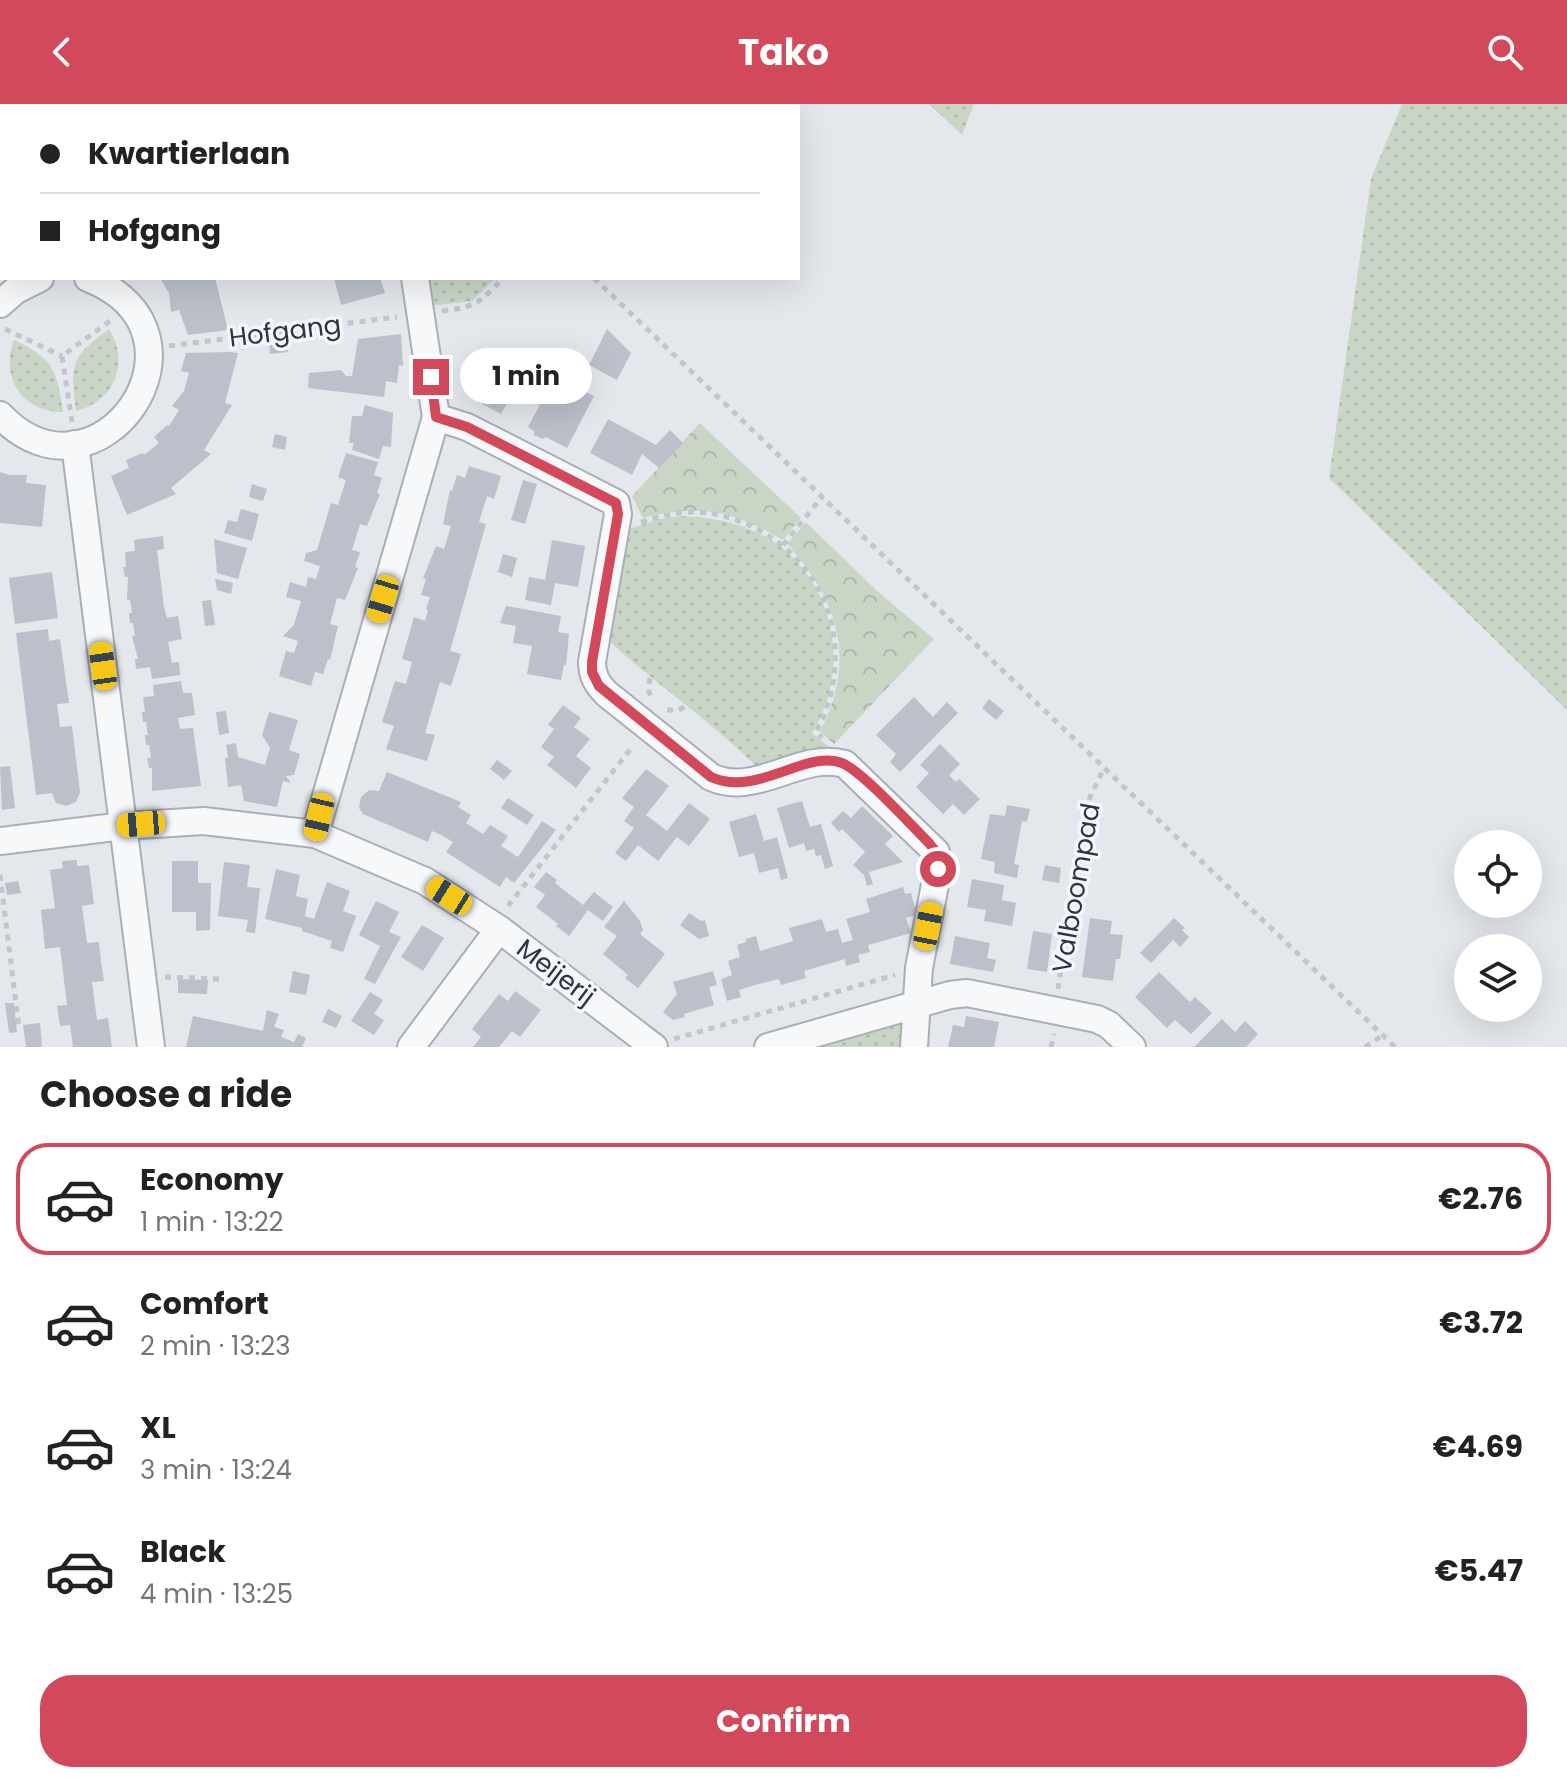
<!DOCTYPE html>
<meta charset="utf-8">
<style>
body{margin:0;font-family:Poppins,sans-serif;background:#f2f2f2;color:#222;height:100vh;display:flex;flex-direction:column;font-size:30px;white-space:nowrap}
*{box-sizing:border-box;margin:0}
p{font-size:26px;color:#767676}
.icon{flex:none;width:44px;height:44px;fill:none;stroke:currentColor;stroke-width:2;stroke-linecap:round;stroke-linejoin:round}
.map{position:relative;height:943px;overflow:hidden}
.details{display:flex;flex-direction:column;background:#fff;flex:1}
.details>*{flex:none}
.hud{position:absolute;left:0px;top:0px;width:800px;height:176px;box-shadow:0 8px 32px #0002;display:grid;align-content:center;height:176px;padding:0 40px;background:#fff}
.fabs{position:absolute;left:1454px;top:726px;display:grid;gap:16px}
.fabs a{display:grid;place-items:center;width:88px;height:88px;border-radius:50%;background:#fff;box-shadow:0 8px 32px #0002;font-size:40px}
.end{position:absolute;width:36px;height:36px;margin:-18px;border:10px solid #d1495b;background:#fff;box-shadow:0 0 0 4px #fff}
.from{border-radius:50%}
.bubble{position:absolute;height:56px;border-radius:28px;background:#fff;box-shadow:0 8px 32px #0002;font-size:26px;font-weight:700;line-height:56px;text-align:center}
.car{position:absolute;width:24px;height:48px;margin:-24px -12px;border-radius:10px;box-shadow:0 0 6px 2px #0007;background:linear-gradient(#f5c518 24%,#345 0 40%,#f5c518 0 76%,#345 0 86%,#f5c518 0)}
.hud b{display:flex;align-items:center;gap:28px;height:76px;font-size:30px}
.hud b+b{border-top:2px solid #e0e0e0}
.hud i{width:20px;height:20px;background:#222}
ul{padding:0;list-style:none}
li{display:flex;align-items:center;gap:24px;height:112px;margin:0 16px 12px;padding:0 24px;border:4px solid transparent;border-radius:32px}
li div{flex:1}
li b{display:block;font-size:30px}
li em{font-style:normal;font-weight:700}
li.on{border-color:#d1495b}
li>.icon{width:72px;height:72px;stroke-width:1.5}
h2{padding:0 40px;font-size:36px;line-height:96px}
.button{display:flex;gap:16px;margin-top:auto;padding:16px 40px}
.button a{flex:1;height:92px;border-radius:32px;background:#d1495b;color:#fff;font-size:32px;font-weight:700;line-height:92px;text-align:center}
header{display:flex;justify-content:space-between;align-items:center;height:104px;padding:0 40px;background:#d1495b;color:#fff;font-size:36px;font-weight:700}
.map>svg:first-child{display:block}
</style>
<header><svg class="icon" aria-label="back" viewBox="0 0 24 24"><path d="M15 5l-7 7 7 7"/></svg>Tako<svg class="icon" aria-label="search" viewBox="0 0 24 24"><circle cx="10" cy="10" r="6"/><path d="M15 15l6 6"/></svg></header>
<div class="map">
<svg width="1567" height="943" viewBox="0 0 1567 943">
<defs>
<pattern id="grass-dots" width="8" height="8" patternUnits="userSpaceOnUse" patternTransform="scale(2)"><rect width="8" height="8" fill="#c9d6c5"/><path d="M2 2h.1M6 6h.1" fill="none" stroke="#adb8ab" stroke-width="1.8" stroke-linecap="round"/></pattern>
<pattern id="forest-crowns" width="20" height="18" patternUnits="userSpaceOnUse" patternTransform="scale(2)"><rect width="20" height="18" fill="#c9d6c5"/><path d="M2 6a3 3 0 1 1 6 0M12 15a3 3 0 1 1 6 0" fill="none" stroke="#adb8ab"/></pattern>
</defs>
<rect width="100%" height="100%" fill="#e4e7ec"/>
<g fill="url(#grass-dots)">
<path d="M929,0H974L962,31Z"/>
<path d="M1402,0H1567V606L1329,374L1371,75Z"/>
<path d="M423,174H496L472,197L429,202Z"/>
<path d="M109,225C130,258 115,297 76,307C70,259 71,253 109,225Z"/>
<path d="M14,236C53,254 57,266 63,308C22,308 0,274 14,236Z"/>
<path d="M680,412C718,413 758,422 788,449C838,494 848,572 812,629L829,643L825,648L760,666C714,619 659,583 610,538L619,484L614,473L622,427L660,415Z"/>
<path d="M902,918L906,921V943H801Z"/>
</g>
<g fill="url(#forest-crowns)">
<path d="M700,319L801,414L783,436C730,406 703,400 643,414L632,392Z"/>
<path d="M806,418L876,486L934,535L834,640L820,628C857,557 839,496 787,440Z"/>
</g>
<g fill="#bbc0ca">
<path d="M160,174H215L228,226L188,231L179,206L171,208L169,189Z"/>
<path d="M334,174H380L385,189L341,201Z"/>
<path d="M607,225L631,249L617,276L589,261Z"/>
<path d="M401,230L403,262L399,261L397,279L386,277L384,293L308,284L309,269L341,266L346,272H352L358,235Z"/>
<path d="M286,237L288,248L270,250L269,239Z"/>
<path d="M230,248L238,249L225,299L232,301L204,346L211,350L171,384L176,390L127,411L111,372L129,364L126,356L143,349L144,351L159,339L154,333L167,321L169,322L179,306L172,302L184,287L189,269L181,267L186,249Z"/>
<path d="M525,249L544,259L527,292L514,286L501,310L471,294L475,277L479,276L492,252L516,265Z"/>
<path d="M555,272L594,292L567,344L546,333L542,335L534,331V327L528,323Z"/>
<path d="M365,301L393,309L391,343L383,342L379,355L352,346L354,339H349L352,312H362Z"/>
<path d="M608,315L656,341L670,326L683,339L659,364L642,350L632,371L590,349Z"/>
<path d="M275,330L287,333L285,346L272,343Z"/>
<path d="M346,349L378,358L374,371L382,374L377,389L380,390L367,422L360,420L352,446L360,448L355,463L358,464L345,496L337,494L330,520L338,522L330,556L328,555L323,570L315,568L311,582L279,572L286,547L294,549L298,537L283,532L294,521L301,497L286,493L290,478L306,483L308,473L316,475L320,462L304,457L306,449L317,446L331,399L338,401L346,376L338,373Z"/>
<path d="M469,362L501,372L494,395L487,392L479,418L486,420L450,547L461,550L451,582L440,578L425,629L435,631L427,657L386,645L394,622L382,618L395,577L406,580L412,558L402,555L414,513L425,517L428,506L426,505L430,493L421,491L426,475L423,474L436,442L444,445L451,422L443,420L450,386L452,387L457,371L465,374Z"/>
<path d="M0,368L9,371H27L26,379L46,381L42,423L0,419Z"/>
<path d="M523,376L537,380L525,420L511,416Z"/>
<path d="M252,380L267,385L263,397L249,393Z"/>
<path d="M241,405L259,410L252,437L224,429L228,416L237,418Z"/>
<path d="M163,432L164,445L157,446L164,503L167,514L178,512L182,535L168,538L172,559L179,558L180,571L152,575L150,563L136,565L135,555H138L132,532H135L133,519H130L129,509H132L130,496H127L128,473H125L123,463H126L125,448L135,447L134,436Z"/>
<path d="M214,435L247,444L238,475L217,469Z"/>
<path d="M552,436L585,442L578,483L555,479L551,501L525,496L529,473L545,476Z"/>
<path d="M503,450L517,454L512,473L498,468Z"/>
<path d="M52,468L58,514L15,520L9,474Z"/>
<path d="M215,475L233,479L231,490L217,486Z"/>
<path d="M211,496L215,521L205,522L202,497Z"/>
<path d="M506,502L561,512L558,528L569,530L566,561H564L561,576L527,570L532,542L513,539L516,522L500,519Z"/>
<path d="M48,525L49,537L60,535L69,599L57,600L60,623L72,622L80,688L76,698L66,702L56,699L52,689L36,691L16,529Z"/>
<path d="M181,577L183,589H192L195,611L178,614L180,625L193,624L201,682L152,687V664H149L147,654H151L149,641H146L145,631H148L146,618H143L142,608H145L143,593L154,592L153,581Z"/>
<path d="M914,593L933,613L947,598L958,609L900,668L890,658L896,650L876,631Z"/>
<path d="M989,595L1004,607L996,616L982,604Z"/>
<path d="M563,601L581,614L574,623L590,635L576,652L591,664L576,684L547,661L554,653L541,643L554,625L548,621Z"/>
<path d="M226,607L229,629L219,631L216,608Z"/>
<path d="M269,608L298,616L289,646L300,650L294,671L286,672L291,679L283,677L277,703L244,697L241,681L228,683L225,654H228L226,641L236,639L238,653L265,661L270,644L262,631Z"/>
<path d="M940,640L960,660L949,671L956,678L959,675L980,695L964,711L953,700L943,710L916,683L929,669L920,661Z"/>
<path d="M497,656L512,667L504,676L490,665Z"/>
<path d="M10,662L15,704L2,706L0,663Z"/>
<path d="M646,665L669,682L646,711L667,727L689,699L710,715L689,742L677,733L658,757L638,741L626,757L615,749L634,724L624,717L634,703L622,694Z"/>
<path d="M387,668L461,698L458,703L471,711L466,719L483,730L490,721L508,732L501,742L518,753L542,717L556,726L514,779L506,773L500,783L446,748L453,738L443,732L432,727L428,738L363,710L359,704L361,693L369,686L379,687Z"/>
<path d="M508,694L534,711L527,721L501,704Z"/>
<path d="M802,697L810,723L821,720L833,762L825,765L821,751L816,752L814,745L806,747L804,739L789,744L777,704Z"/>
<path d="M1007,701L1030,705L1027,718L1022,717L1014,760L1019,761L1017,774L994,769L995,758L981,755L990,710L1005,712Z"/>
<path d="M862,702L893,732L885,740L903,758L869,768L873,780L867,782L864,771L853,761L865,748L842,725L839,728L831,719L843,707L851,714Z"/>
<path d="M756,710L764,737L777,733L788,774L781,776L778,764L759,769L754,749L739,753L729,718Z"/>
<path d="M77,756V762L89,761L94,800L82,802L87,839L99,838L101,858L104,877L92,878L97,916L108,914L112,943H73L70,921L60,922L57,902L67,901L60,843L45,845L41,806L55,804L50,766L63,764L62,757Z"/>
<path d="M172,757H198V779H211L210,826L196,827V808H172Z"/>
<path d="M224,758L250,761L247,783L260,784L255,829L246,828L248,816L218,812Z"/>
<path d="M1045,761L1061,764L1059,779L1042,776Z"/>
<path d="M276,765L300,771L296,792L308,795L305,812L314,815L327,778L350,787L343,807L356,812L343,848L330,844L332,837L302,827V824L265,815Z"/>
<path d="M546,768L557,776L555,779L583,801L594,788L613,803L603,817L588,806L569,832L556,822L558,820L536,803L545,791L534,783Z"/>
<path d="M972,775L1004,781L1002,796L1016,799L1012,822L984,817L986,806L967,803Z"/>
<path d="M18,777L21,789L7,791L5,779Z"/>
<path d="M903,783L905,790L911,789L917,811L906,814L911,829L868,841L870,848L858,851L860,858L846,862L845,855L804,867L806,874L781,881L779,875L759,880L739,886L741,893L727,897L721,875L732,871L728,857L740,853L737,841L746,838V835L756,832L760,847L793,837L789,824L822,815L826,828L838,825L842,839L853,836L846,815L870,808L866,795Z"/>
<path d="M376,797L399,808L389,828L401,833L375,880L364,875L380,842L359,831Z"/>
<path d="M624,797L640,817L643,826L640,830L665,850L638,884L625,874L628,871L603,850L617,832L604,823Z"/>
<path d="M689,809L701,817L705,816L709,832L699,835L680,821Z"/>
<path d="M1090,814L1112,817L1110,830L1123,831L1120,855H1116L1113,877L1082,873Z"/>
<path d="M1174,814L1185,824L1182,826L1189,833L1180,843L1173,836L1151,859L1140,849Z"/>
<path d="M422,821L444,834L423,867L401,853Z"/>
<path d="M1033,827L1052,830L1047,868L1027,865Z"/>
<path d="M955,832L990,839L987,854L996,856L993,868L950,860Z"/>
<path d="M293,867L310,871L306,891L289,888Z"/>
<path d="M713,867L717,881L709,883L714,901L684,910L685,913L673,916L663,908L677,890L673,878Z"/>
<path d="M1159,868L1190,898L1195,893L1212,909L1191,930L1175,916L1167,924L1135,893Z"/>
<path d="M178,875L208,876L207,890L178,889Z"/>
<path d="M515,887L541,906L520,933L512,927L499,943H473L481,933L472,925L499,890L508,897Z"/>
<path d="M370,888L383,896L374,910L384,916L374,931L351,917Z"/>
<path d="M5,899H14L17,928L9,929Z"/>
<path d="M328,905L342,912L336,924L322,918Z"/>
<path d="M267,906L279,910L274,923L284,926L281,933L294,938L298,930L306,934L302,943H186L193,912L263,927Z"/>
<path d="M966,912L999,918L994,943H948L953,921L964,923Z"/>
<path d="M1222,915L1235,928L1245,917L1258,930L1246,943H1194Z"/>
<path d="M40,919L42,943H26L23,921Z"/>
</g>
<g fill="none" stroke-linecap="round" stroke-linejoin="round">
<g stroke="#a9aeb7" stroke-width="30">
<g id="minor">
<path d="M319,0L321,2"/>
<path d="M0,6L2,9"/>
<path d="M415,174L436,313"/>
<path d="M0,200L16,186L40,174"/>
<path d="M0,311C98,414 227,229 88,174"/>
<path d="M75,340L151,943"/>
<path d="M315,730L436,313L467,323L616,399L618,410L592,558C592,572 597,580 607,590L711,673C756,694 800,647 845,660L936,748L938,765L919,864L914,943"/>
<path d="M0,737L123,722L204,717L315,730L425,777L499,825"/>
<path d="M411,943L499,825L654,943"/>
<path d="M768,943L950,891L967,889L1097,915L1109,921L1132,943"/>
</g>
</g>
<g stroke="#c2c5cb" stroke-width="5" stroke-dasharray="6 6" stroke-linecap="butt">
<path d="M37,0H73"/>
<path d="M413,0L415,2"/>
<path d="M594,174L1395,943"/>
<path d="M442,207C477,203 480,198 503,174"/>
<path d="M5,225L62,252"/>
<path d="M169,242L397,213"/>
<path d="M72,318L62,252L110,217"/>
<path d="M641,418C659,413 676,408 695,408C714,408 732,414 749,421C830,458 858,551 816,628L822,634"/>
<path d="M783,441L822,393"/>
<path d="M650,574L648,585L651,593"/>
<path d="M667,606H679L686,602"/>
<path d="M0,771L19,924"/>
<path d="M508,802L632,643"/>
<path d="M165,873L220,875"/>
<path d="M1058,885L1081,726L1090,693L1104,664"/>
<path d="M674,935L895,871"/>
<path d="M1051,943L1054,930"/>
<path d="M1365,943L1383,931"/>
</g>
<use href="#minor" stroke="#f7f8fa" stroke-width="26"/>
</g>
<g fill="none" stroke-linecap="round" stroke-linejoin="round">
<path stroke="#d1495b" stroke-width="10" d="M431,273L436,313L467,323L616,399L618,410L592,558V568L599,582L711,673C757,694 806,645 842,659C862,667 911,721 929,739L936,748L938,765"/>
</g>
<g text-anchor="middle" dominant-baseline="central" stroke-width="7" stroke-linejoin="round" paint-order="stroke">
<g font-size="26" fill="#2b3445" stroke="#f4f6f9">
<text transform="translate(285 227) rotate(-7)">Hofgang</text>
<text transform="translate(1076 784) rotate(-80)">Valboompad</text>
<text transform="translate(556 868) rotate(37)">Meijerij</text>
</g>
</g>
</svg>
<div class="fabs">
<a><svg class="icon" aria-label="locate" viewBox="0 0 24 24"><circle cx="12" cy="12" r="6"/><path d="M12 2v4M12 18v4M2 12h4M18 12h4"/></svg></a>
<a><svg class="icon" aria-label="layers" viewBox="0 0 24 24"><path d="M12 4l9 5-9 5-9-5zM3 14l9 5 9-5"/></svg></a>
</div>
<i class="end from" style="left:938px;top:765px"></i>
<i class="end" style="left:431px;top:273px"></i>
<div class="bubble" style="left:460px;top:244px;width:132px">1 min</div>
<i class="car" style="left:383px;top:495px;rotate:197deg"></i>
<i class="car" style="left:103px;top:562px;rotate:352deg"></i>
<i class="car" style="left:319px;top:713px;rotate:193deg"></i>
<i class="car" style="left:141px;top:720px;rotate:265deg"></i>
<i class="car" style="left:449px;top:792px;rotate:302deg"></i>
<i class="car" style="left:928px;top:822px;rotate:11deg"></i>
<div class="hud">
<b><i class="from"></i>Kwartierlaan</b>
<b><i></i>Hofgang</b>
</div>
</div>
<section class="details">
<h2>Choose a ride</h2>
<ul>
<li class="on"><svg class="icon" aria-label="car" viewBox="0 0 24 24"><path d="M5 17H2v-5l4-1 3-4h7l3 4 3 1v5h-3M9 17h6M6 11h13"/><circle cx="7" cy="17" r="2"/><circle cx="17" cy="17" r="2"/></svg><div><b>Economy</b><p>1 min · 13:22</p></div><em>€2.76</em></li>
<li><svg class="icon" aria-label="car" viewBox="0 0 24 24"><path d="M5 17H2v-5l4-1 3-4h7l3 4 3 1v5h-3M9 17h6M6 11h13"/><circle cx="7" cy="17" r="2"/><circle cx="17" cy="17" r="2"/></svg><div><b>Comfort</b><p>2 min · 13:23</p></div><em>€3.72</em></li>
<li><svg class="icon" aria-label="car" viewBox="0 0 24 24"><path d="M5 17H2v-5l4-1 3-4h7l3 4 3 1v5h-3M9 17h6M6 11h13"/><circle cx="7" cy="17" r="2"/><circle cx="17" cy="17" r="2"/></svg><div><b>XL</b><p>3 min · 13:24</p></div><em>€4.69</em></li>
<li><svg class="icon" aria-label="car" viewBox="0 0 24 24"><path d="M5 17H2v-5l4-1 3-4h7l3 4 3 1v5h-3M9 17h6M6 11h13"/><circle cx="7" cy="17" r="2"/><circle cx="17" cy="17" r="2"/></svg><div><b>Black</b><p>4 min · 13:25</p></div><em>€5.47</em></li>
</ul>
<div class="button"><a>Confirm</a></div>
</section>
